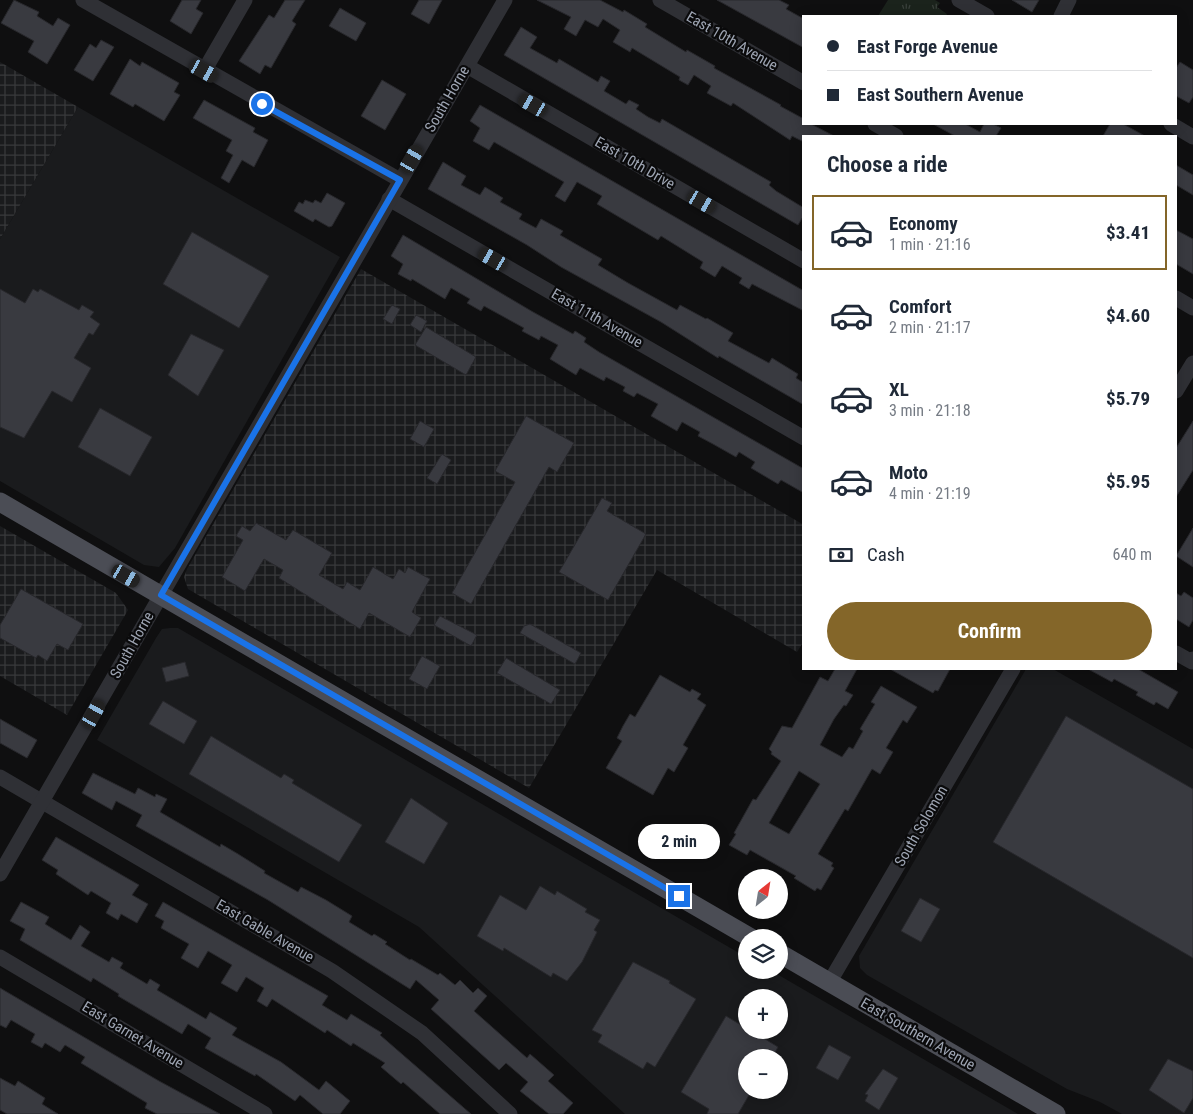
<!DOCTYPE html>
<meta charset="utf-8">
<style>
body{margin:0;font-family:"Roboto Condensed",sans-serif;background:#f2f2f3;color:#1f2937;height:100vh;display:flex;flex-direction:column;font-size:19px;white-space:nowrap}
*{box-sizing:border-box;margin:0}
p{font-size:16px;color:#747a83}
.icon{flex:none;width:28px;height:28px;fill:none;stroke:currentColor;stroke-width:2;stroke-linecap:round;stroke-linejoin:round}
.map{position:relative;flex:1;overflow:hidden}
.details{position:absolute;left:802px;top:135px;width:375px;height:535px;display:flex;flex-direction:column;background:#fff;border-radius:0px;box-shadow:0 2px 12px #0003}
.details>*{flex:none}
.banner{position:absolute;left:802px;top:15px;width:375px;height:110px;border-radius:0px;box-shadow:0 2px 12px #0003;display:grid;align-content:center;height:110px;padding:0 25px;background:#fff}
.needle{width:32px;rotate:30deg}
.buttons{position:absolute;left:738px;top:869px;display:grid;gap:10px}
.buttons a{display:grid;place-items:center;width:50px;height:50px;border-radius:50%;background:#fff;box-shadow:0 2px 12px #0003;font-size:25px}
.end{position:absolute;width:22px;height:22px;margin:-11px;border:6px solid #1a73e8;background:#fff;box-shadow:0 0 0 2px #fff}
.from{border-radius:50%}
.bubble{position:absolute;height:35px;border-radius:18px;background:#fff;box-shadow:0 2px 12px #0003;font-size:16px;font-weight:700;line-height:35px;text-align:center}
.car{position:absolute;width:15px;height:30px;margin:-15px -8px;border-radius:6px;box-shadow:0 0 4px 1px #0007;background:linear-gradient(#222 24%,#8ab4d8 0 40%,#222 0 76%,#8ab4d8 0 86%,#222 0)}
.banner b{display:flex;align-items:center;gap:18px;height:48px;font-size:19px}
.banner b+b{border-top:1px solid #e0e1e3}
.banner i{width:12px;height:12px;background:#1f2937}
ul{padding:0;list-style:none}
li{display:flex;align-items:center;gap:15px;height:75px;margin:0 10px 8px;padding:0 15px;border:2px solid transparent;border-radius:0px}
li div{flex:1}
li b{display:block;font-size:19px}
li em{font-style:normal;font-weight:700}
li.selected{border-color:#846629}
li>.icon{width:45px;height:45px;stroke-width:1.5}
h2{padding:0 25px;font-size:22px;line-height:60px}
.pay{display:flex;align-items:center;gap:12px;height:55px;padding:0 25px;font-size:19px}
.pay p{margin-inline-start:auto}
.action{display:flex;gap:10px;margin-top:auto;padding:10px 25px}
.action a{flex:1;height:58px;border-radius:30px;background:#846629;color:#fff;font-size:20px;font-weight:700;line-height:58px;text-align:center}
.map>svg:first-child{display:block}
</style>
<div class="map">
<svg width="1193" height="1114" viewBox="0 0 1193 1114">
<defs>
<pattern id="industrial-grid" width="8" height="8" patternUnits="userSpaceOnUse" patternTransform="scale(1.25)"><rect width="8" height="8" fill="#1a1b1d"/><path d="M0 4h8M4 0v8" fill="none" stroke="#38393b"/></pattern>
<pattern id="grass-tufts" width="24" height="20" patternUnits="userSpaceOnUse" patternTransform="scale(1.25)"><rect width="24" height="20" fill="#1b231c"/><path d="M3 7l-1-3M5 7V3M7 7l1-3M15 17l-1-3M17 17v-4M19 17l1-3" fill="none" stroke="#39403b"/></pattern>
</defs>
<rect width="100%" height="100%" fill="#0f0f10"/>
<g fill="#1a1b1d" fill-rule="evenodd">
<path d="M78,107L340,257L175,548L159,567L144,565L0,481V239Z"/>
<path d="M170,628H178L746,957V970H770L1018,1114H625L419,927L97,740L156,638L162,629ZM746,998H779V1030H746ZM746,1058H779V1090H746Z"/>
<path d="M1026,669H1053L1193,749V1114H1122L1100,1102L1067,1089L867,975L860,968L859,956Z"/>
</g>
<g fill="url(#industrial-grid)">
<path d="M0,62L78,107L0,239Z"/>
<path d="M361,269L804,525V641L797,652L657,570L529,788L188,589L184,577L187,569Z"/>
<path d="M0,526L116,593L128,610L67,715L0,676Z"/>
</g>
<path fill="url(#grass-tufts)" d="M888,0H935L940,3L937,7L947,14L946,16H878Z"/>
<g fill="#393a40" stroke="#28282c" fill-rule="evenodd">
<path d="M14,0L39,12L37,16L53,26L58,18L70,25L47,64L28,52L34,41L1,23Z"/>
<path d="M182,0H201L196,9L203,13L191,34L170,21Z"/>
<path d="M285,0H305L292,21L296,24L271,68L265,65L260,74L239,61L269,15L274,18Z"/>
<path d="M419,0H442L429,24L411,14Z"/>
<path d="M537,0H600L623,12L624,10L647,24L645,27L686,52L687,50L715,66L714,68L781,105L780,106L804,119V124H811L834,136H804V142L792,136L790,140L733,103L731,106L707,93L711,86L694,75L688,85L679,80L680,77L632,48L630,52L613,42L620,30L603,19L598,27L585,20L576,36L564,29L571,17Z"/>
<path d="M717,0H779L789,5L786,9L804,19V48Z"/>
<path d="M1012,0H1039L1032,12Z"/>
<path d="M340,8L366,23L356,41L329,26Z"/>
<path d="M521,27L537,37L530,48L557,63L559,59L598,82L601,76L610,81L604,91L626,104L629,100L639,105L636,109L648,117L660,123L662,119L771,182L769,185L776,191L804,208V215L798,225L504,55Z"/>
<path d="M101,40L114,47L93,81L74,70L90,44L96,48Z"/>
<path d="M130,59L140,66L142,62L179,83L174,92L180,95L164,121L135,104L133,107L110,94Z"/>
<path d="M1180,62L1193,70V97L1189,103L1176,96V68Z"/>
<path d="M382,80L406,94L385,130L361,116Z"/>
<path d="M204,100L255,128L253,132L268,140L254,167L242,160L229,183L221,178L233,155L226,151L232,140L193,118Z"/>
<path d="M480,105L804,291V311L752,284L749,289L739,283L742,278L722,266L715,277L700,268L703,262L661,236L658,240L597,204L602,196L577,182L565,202L555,196L564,182L494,142L489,150L473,141L480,128L470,121Z"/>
<path d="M933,124H965L980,132L984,124H993L1001,128L996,136H955Z"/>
<path d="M1110,124H1123L1145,136H1103Z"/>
<path d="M443,162L466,176L461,185L480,195L485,187L503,198L500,202L522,214L519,219L536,228L541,219L563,231L560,235L602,259L598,265L628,283L677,310L680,305L706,319L707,318L733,333L728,341L769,363L772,358L798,374L796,378L804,383V405L719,356L718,358L661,322L561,267L527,245L428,189Z"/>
<path d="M1176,165L1193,175V195L1176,185Z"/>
<path d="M327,193L345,203L332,226L329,227L315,219L313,222L294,211L299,202L303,204L305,200L313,203L315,200L321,203Z"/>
<path d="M1176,230L1193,239V274L1176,264Z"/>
<path d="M192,232L269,276L239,328L163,284Z"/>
<path d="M403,235L533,312L573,334L575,331L586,338L584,342L599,352L804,469V493L781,480L778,484L751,468L755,462L739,452L736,457L713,444L698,436L700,432L682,422L677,431L651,416L658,404L637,393L634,397L623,391L625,387L606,377L604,381L580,368L576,375L550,359L558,345L541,336L539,340L522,331L524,328L484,306L481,311L467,303L470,299L451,288L445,299L412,279L411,281L398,274L403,264L391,256Z"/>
<path d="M0,289L25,303L33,289L38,292L40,289L79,310L82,305L94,312L90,317L100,324L93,335L89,333L74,358L91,368L72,402L52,391L24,438L0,427Z"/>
<path d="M392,305L400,309L392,324L383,319Z"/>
<path d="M416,315L427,321L421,332L410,325Z"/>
<path d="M426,327L476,357L466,375L415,345Z"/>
<path d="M191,334L224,350L198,396L168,375Z"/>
<path d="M100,408L152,437L130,476L78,447Z"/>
<path d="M526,416L574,443L557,472L549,467L471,604L452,593L515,482L495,471Z"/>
<path d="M420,421L434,429L424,447L410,439Z"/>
<path d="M1193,421V470L1176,497V448Z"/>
<path d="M442,454L451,460L437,484L427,478Z"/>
<path d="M602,498L612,503L607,511L646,534L608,600L559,572Z"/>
<path d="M256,523L286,540L293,530L332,553L319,575L343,589L347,582L360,590L373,567L393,579L399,569L405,573L408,567L430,579L412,612L421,618L410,637L369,613L360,629L279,578L283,570L264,559L245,591L222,577L243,540L236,536L242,526L250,531Z"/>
<path d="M1193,528V567L1176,556Z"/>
<path d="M21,589L83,624L68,650L57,644L47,661L38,655L36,658L0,638V625Z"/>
<path d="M1184,592L1193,598V620L1189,627L1176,619V593L1181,596Z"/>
<path d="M440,616L477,635L471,646L434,625Z"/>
<path d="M530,624L581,653L575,664L520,633L524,626Z"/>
<path d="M422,656L440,666L427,689L409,679Z"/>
<path d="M506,658L560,690L551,704L497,673Z"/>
<path d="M185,662L189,676L166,682L162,668Z"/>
<path d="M835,669H857L845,691L853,695L846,706L844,705L834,719L820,745L842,757L849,747L853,749L863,731L860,729L875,704L871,702L881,686L917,707L907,723L903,720L886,748L893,752L880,774L872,769L848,811L845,809L818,854L833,863L831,866L834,868L821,890L817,888L815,891L794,878L796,876L750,850L747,855L729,845L736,834L734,833L753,799L756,800L781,761L771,754L772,752L769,749L782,726L792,728L820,677L828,681ZM799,771L820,784L789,834L769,823Z"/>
<path d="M890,669H950L938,691L935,690L933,693Z"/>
<path d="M1088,669H1138L1178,692L1168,709L1156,702L1154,705L1136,695L1138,692L1114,679L1112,682Z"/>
<path d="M660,675L690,692L692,689L701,694L697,699L706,705L683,745L688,748L674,772L668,768L653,795L606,768L622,741L617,738L623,726L630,714L635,717Z"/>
<path d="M163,701L197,721L184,744L149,724Z"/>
<path d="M1066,716L1193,789V958L993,842Z"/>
<path d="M0,719L37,740L27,758L0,743Z"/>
<path d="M211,736L281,778L284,774L294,780L292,783L362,825L339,862L189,774Z"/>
<path d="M93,773L135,794L138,788L155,797L156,794L167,799L160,812L220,847L221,844L238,854L265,871L264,873L298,892L301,887L326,900L352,916L349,922L372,936L374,934L387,942L385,944L410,960L411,959L438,975L440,973L455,985L460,980L473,993L478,988L487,996L474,1011L527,1058L530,1054L554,1075L548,1081L573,1103L563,1114H549L520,1091L528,1082L506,1063L499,1070L431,1009L439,1000L416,980L410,989L268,900L136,826L142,815L116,801L112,810L82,793Z"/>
<path d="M411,798L448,823L424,864L385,842Z"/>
<path d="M56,837L139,885L132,895L148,904L137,923L121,914L118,920L106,913L111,903L91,891L88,895L56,874L58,870L42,860Z"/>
<path d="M540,886L555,895L557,891L587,909L585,912L600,920L594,930L597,932L582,962L567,981L553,973L551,977L504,948L503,951L477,936L500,895L526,910Z"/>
<path d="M920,898L940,909L921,942L901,931Z"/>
<path d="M21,902L49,917L45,924L71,940L80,925L90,932L81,946L109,962L112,957L123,963L120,968L147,984L150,979L160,985L157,990L206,1019L210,1012L237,1028L232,1035L281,1062L319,1090L326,1081L350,1101L340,1114H323L300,1095L295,1101L256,1074L255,1076L205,1048L211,1038L188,1024L182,1034L118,996L119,994L93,978L91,982L20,940L25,929L10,921Z"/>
<path d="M163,902L328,996L322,1005L347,1020L351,1014L382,1033L380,1035L471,1114H440L403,1082L401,1084L381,1067L385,1063L353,1043L351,1046L327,1030L325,1033L272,999L267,1007L257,1001L264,988L246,977L237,992L221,983L232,965L208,951L198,968L181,958L189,944L161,928L164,921L155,916Z"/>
<path d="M633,962L670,981L669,983L696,999L655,1067L647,1062L643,1069L598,1042L602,1035L592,1030Z"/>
<path d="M0,988L159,1081L220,1114H157L145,1108L147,1103L81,1063L85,1057L65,1045L60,1052L45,1043L42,1048L31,1042L35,1034L11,1020L6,1028L0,1025Z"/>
<path d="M726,1016L746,1028V1030H760L757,1034L778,1047L772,1058H746V1090H752L738,1114H707L709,1109L681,1092Z"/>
<path d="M829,1045L851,1057L838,1080L816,1068Z"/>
<path d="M1168,1059L1193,1071V1098L1184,1113L1149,1090Z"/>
<path d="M883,1069L898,1078L879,1110L865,1101L868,1095L865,1094Z"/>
<path d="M0,1078L15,1086L18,1081L45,1098L42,1104L58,1114H7L0,1110Z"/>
</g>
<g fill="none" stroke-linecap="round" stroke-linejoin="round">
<g stroke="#2f3035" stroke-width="15">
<path d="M83,0L400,180"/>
<path d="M660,0L804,83"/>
<path d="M959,0L987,16"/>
<path d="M1061,16L1069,0"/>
<path d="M467,66L804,261"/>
<path d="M204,71L245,0"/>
<path d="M875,124L896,136"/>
<path d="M1171,124L1193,137"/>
<path d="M389,199L804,438"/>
<path d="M1176,298L1193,308"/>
<path d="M1176,391L1193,363"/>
<path d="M1176,653L1192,662L1193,659"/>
<path d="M0,777L332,971L422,1033L510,1114"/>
<path d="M0,874L505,0"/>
<path d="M0,957L265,1114"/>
<path d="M829,983L1013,669"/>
</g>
<g stroke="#4b4d55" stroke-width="19">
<path d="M0,502L751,938"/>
<path d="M779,953L1056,1114"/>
</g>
</g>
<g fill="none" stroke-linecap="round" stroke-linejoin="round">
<path stroke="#1a73e8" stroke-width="6" d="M262,104L400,180L161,595L679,896"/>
</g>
<g text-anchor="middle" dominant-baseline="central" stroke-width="4.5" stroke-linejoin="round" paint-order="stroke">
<g font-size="15" fill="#9ea5b3" stroke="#0a0a0b">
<text transform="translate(732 41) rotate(30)">East 10th Avenue</text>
<text transform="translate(447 99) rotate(-60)">South Horne</text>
<text transform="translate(635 163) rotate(30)">East 10th Drive</text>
<text transform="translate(597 318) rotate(30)">East 11th Avenue</text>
<text transform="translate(132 645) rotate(-61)">South Horne</text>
<text transform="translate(921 826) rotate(-60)">South Solomon</text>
<text transform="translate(265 931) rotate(30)">East Gable Avenue</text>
<text transform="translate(918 1034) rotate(30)">East Southern Avenue</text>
<text transform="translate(133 1035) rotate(31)">East Garnet Avenue</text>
</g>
</g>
</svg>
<div class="buttons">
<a><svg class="needle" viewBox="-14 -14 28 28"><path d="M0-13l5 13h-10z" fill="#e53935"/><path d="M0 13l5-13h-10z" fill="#747a83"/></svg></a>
<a><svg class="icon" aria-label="layers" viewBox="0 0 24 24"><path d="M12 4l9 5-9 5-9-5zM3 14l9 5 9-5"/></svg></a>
<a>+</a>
<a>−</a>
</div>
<i class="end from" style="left:262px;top:104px"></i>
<i class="end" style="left:679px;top:896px"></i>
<div class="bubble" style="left:638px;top:824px;width:82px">2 min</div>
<i class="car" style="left:204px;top:71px;rotate:119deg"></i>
<i class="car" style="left:533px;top:105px;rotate:300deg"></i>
<i class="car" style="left:412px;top:159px;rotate:30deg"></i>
<i class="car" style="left:702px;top:202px;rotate:120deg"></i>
<i class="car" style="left:493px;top:259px;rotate:300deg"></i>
<i class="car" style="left:126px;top:576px;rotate:120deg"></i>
<i class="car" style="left:94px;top:714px;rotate:29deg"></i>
<div class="banner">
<b><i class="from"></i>East Forge Avenue</b>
<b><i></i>East Southern Avenue</b>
</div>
<section class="details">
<h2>Choose a ride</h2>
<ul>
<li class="selected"><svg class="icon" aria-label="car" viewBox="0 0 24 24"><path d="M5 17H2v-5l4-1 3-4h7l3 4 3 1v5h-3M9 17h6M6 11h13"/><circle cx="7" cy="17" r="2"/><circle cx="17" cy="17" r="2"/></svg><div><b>Economy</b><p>1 min · 21:16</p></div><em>$3.41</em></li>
<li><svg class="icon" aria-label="car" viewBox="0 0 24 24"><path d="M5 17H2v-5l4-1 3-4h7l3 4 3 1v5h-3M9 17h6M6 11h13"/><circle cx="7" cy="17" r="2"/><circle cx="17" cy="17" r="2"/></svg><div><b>Comfort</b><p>2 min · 21:17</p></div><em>$4.60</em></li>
<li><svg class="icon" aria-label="car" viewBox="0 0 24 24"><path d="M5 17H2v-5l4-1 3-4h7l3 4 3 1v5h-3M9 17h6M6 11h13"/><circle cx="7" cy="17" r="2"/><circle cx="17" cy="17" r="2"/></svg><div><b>XL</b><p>3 min · 21:18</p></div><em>$5.79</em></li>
<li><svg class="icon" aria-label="car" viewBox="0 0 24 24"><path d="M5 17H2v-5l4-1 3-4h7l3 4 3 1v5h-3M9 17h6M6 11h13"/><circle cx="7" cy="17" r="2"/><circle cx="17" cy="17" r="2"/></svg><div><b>Moto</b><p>4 min · 21:19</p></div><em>$5.95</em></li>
</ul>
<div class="pay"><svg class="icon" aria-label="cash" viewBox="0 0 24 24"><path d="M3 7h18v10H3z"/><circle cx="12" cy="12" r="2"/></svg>Cash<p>640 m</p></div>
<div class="action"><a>Confirm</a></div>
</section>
</div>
